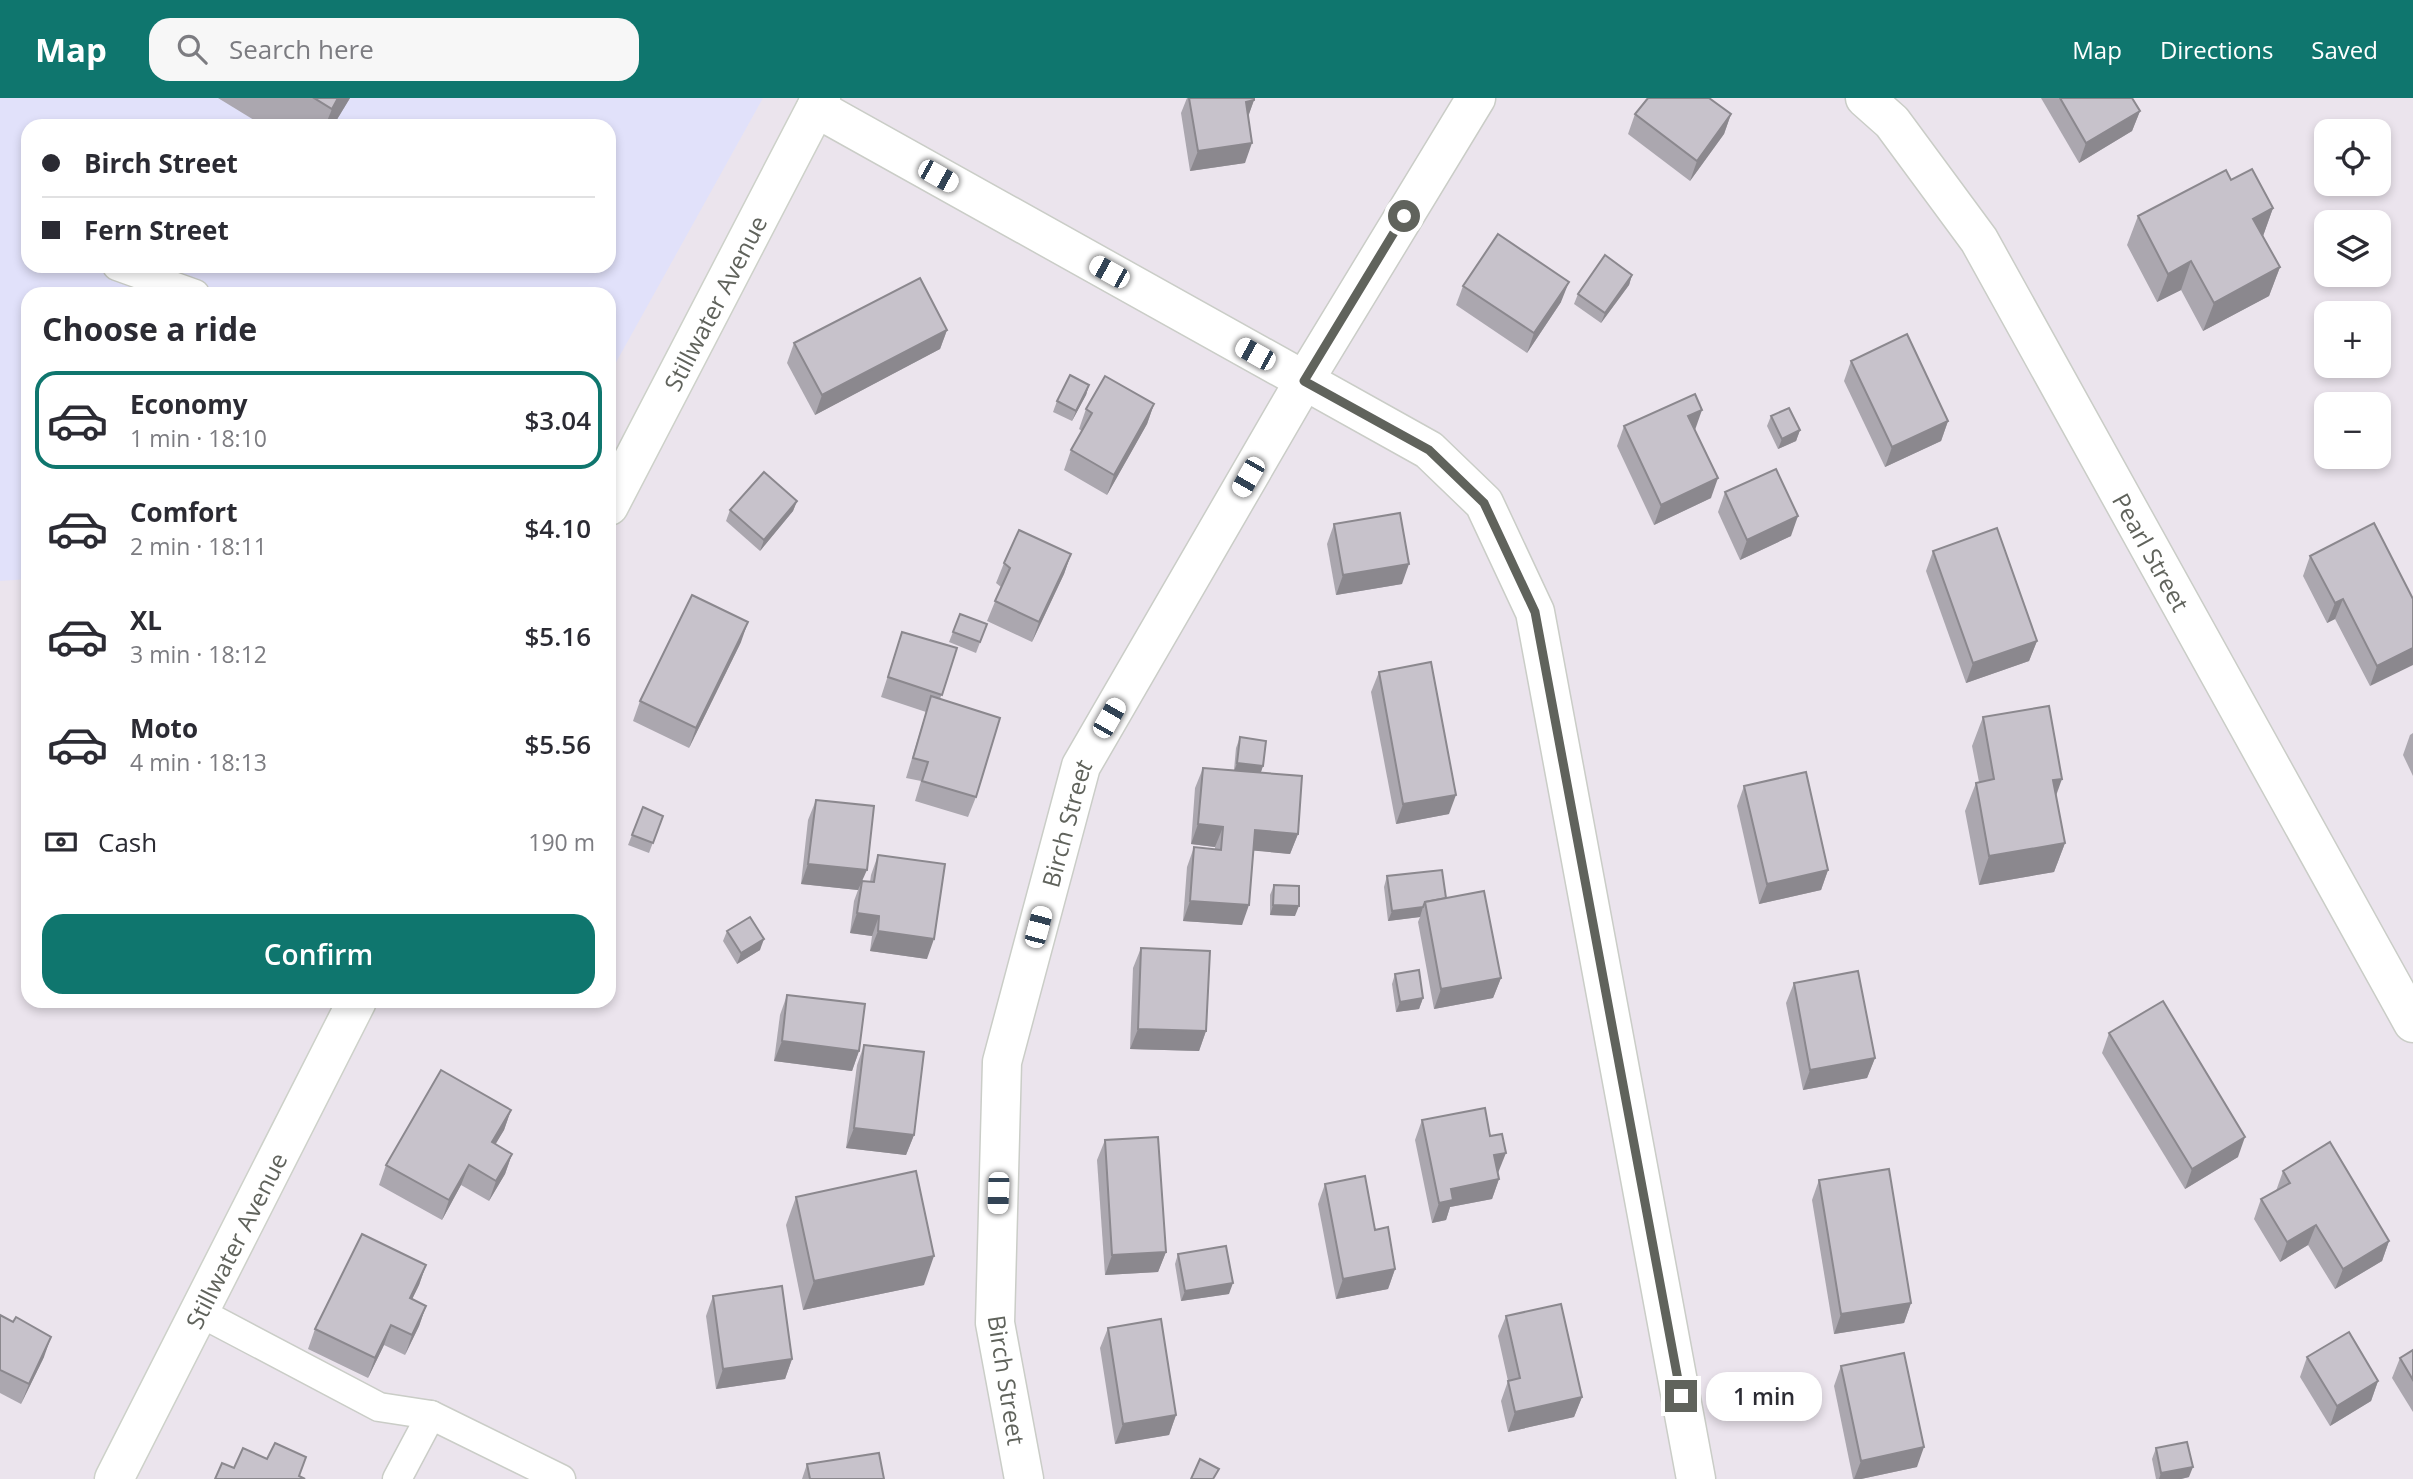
<!DOCTYPE html>
<meta charset="utf-8">
<style>
body{margin:0;font-family:"Open Sans",sans-serif;background:#f7f7f7;color:#2b2b33;height:100vh;display:flex;flex-direction:column;font-size:26px;white-space:nowrap}
*{box-sizing:border-box;margin:0}
p{font-size:23px;color:#7c7c81}
.icon{flex:none;width:38px;height:38px;fill:none;stroke:currentColor;stroke-width:2;stroke-linecap:round;stroke-linejoin:round}
.map{position:relative;flex:1;overflow:hidden}
.drawer{position:absolute;left:21px;top:189px;width:595px;height:721px;display:flex;flex-direction:column;background:#fff;border-radius:21px;box-shadow:0 4px 10px #0003}
.drawer>*{flex:none}
.hud{position:absolute;left:21px;top:21px;width:595px;height:154px;border-radius:21px;box-shadow:0 4px 10px #0003;display:grid;align-content:center;height:154px;padding:0 21px;background:#fff}
.fabs{position:absolute;left:2314px;top:21px;display:grid;gap:14px}
.fabs a{display:grid;place-items:center;width:77px;height:77px;border-radius:14px;background:#fff;box-shadow:0 4px 10px #0003;font-size:35px}
.end{position:absolute;width:32px;height:32px;margin:-16px;border:9px solid #60635c;background:#fff;box-shadow:0 0 0 4px #fff}
.from{border-radius:50%}
.bubble{position:absolute;height:49px;border-radius:21px;background:#fff;box-shadow:0 4px 10px #0003;font-size:23px;font-weight:600;line-height:49px;text-align:center}
.car{position:absolute;width:21px;height:42px;margin:-21px -10px;border-radius:9px;box-shadow:0 0 5px 2px #0007;background:linear-gradient(#fff 24%,#345 0 40%,#fff 0 76%,#345 0 86%,#fff 0)}
.hud b{display:flex;align-items:center;gap:24px;height:66px;font-size:26px}
.hud b+b{border-top:2px solid #e1e1e2}
.hud i{width:18px;height:18px;background:#2b2b33}
ul{padding:0;list-style:none}
li{display:flex;align-items:center;gap:21px;height:98px;margin:0 14px 10px;padding:0 7px;border:4px solid transparent;border-radius:21px}
li div{flex:1}
li b{display:block;font-size:26px}
li em{font-style:normal;font-weight:600}
li.on{border-color:#0f766e}
li>.icon{width:63px;height:63px;stroke-width:1.5}
h2{padding:0 21px;font-size:32px;line-height:84px}
.pay{display:flex;align-items:center;gap:18px;height:77px;padding:0 21px;font-size:26px}
.pay p{margin-inline-start:auto}
.cta{display:flex;gap:14px;margin-top:auto;padding:14px 21px}
.cta a{flex:1;height:80px;border-radius:21px;background:#0f766e;color:#fff;font-size:28px;font-weight:600;line-height:80px;text-align:center}
header{display:flex;align-items:center;gap:42px;box-sizing:border-box;height:98px;padding:0 35px;background:#0f766e;color:#fff}
header strong{font-size:33px}
nav{display:flex;gap:38px;margin-inline-start:auto;font-size:24px}
.search{width:490px;height:63px;background:#f7f7f7;display:flex;align-items:center;gap:18px;box-sizing:border-box;padding:0 24px;border-radius:21px;color:#7c7c81;font-size:26px}
.map>svg:first-child{display:block}
</style>
<header>
<strong>Map</strong>
<div class="search"><svg class="icon" aria-label="search" viewBox="0 0 24 24"><circle cx="10" cy="10" r="6"/><path d="M15 15l6 6"/></svg>Search here</div>
<nav><a>Map</a><a>Directions</a><a>Saved</a></nav>
</header>
<div class="map">
<svg width="2413" height="1381" viewBox="0 0 2413 1381">
<rect width="100%" height="100%" fill="#ebe4ed"/>
<path fill="#e1e1fa" fill-rule="evenodd" d="M0,0H763L609,277V196H28V481L0,483ZM28,28H609V168H28Z"/>
<g fill="none" stroke-linecap="round" stroke-linejoin="round">
<g stroke="#cacdc7" stroke-width="31">
<g id="service">
<path d="M117,168L195,196"/>
<path d="M199,1214L379,1309L431,1317L561,1381"/>
<path d="M397,1381L431,1317"/>
</g>
</g>
<g stroke="#cacdc7" stroke-width="41">
<g id="minor">
<path id="s1" d="M1865,0L1892,24L1979,142L2413,925"/>
<path d="M816,10L1429,352L1484,405L1535,514L1696,1381"/>
<path id="s2" d="M1024,1381L995,1225L1002,964L1081,668L1304,283L1476,0"/>
</g>
</g>
<g stroke="#cdd1c9" stroke-width="41">
<g id="secondary">
<path id="s3" d="M609,408L821,0"/>
<path id="s4" d="M114,1381L357,903"/>
</g>
</g>
<use href="#service" stroke="#fff" stroke-width="28"/>
<use href="#minor" stroke="#fff" stroke-width="38"/>
<use href="#secondary" stroke="#fff" stroke-width="38"/>
</g>
<g fill="#aba7af">
<path d="M218,0H350L333,28H264Z"/>
<path d="M1187,0H1254V2L1248,18L1245,65L1190,73L1181,15Z"/>
<path d="M2041,0H2132L2140,13L2132,33L2079,65Z"/>
<path d="M1635,16H1731L1724,36L1690,83L1628,36Z"/>
<path d="M2231,82L2273,110L2263,138L2280,169L2269,198L2203,233L2181,192L2157,204L2127,147L2138,118Z"/>
<path d="M1632,177L1629,187L1601,225L1574,206L1578,196Z"/>
<path d="M1463,188L1561,204L1527,255L1456,207Z"/>
<path d="M947,232L940,251L815,317L787,265L794,245Z"/>
<path d="M1851,263L1948,323L1941,343L1885,369L1844,283Z"/>
<path d="M1089,287L1086,297L1072,323L1053,314L1057,303Z"/>
<path d="M1154,306L1147,326L1107,397L1064,372L1071,352L1082,333L1079,331L1086,311Z"/>
<path d="M1771,318L1800,332L1796,343L1778,351L1767,328Z"/>
<path d="M1624,328L1695,332L1711,400L1654,427L1617,348Z"/>
<path d="M1725,394L1791,438L1740,462L1718,414Z"/>
<path d="M797,403L793,413L760,453L726,423L730,412Z"/>
<path d="M1334,426L1402,486L1336,497L1327,446Z"/>
<path d="M1933,453L2037,543L2029,563L1966,585L1926,473Z"/>
<path d="M1071,456L1064,476L1032,544L987,523L1001,489L996,485L1004,465Z"/>
<path d="M2310,458L2413,501L2370,588L2335,521L2327,525L2303,478Z"/>
<path d="M960,516L987,526L976,555L949,544Z"/>
<path d="M902,534L957,550L940,601L976,699L968,719L915,703L921,683L906,680L926,614L881,599Z"/>
<path d="M741,544L689,650L633,623L640,603Z"/>
<path d="M1379,574L1449,716L1396,726L1371,594Z"/>
<path d="M1983,619L2056,698L2065,745L2054,774L1979,787L1965,713L1976,685L1979,684L1972,648Z"/>
<path d="M2413,635V678L2403,657L2410,637Z"/>
<path d="M1240,639L1263,668L1261,674L1298,736L1290,756L1253,752L1242,827L1183,823L1187,769L1194,749L1215,751V749L1191,746L1195,690L1203,670L1234,672L1236,650Z"/>
<path d="M1744,688L1828,772L1821,792L1759,806L1737,708Z"/>
<path d="M816,702L863,783L870,784L871,777L878,757L927,861L870,853L872,838L850,835L854,803L858,792L801,786L808,722Z"/>
<path d="M643,709L663,718L649,755L628,747Z"/>
<path d="M1387,778L1446,800L1501,880L1493,900L1434,911L1418,824L1420,819L1388,823L1384,789Z"/>
<path d="M1274,787L1295,818L1270,817V797Z"/>
<path d="M727,833L760,852L737,866L723,843Z"/>
<path d="M1141,850L1206,933L1199,953L1130,951L1133,870Z"/>
<path d="M1395,876L1423,900L1419,911L1396,914L1392,886Z"/>
<path d="M1794,885L1875,960L1867,980L1803,992L1786,905Z"/>
<path d="M787,897L859,953L852,973L774,963L780,917Z"/>
<path d="M2109,935L2238,1059L2185,1091L2102,955Z"/>
<path d="M864,947L914,1037L906,1057L846,1050L857,967Z"/>
<path d="M511,1012L504,1032L495,1046L512,1056L505,1076L489,1103L461,1087L442,1122L379,1087L386,1067Z"/>
<path d="M1422,1022L1498,1075L1499,1081L1492,1101L1450,1109L1446,1122L1432,1125L1415,1042Z"/>
<path d="M1105,1042L1166,1154L1158,1174L1105,1177L1097,1062Z"/>
<path d="M2283,1073L2389,1143L2382,1163L2335,1191L2308,1147L2280,1164L2254,1121L2261,1101L2276,1093Z"/>
<path d="M1819,1082L1911,1205L1904,1225L1834,1236L1812,1102Z"/>
<path d="M1325,1086L1375,1132L1395,1171L1388,1191L1336,1201L1318,1106Z"/>
<path d="M796,1099L924,1187L803,1212L786,1127Z"/>
<path d="M1178,1156L1229,1196L1181,1203L1175,1166Z"/>
<path d="M426,1167L419,1187L412,1201L426,1208L419,1228L405,1257L384,1247L368,1280L308,1251L315,1231Z"/>
<path d="M713,1198L792,1261L785,1281L716,1291L706,1218Z"/>
<path d="M0,1217L13,1224L44,1259L21,1306L0,1295Z"/>
<path d="M1506,1218L1582,1299L1574,1319L1508,1334L1501,1303L1508,1283L1498,1238Z"/>
<path d="M1108,1230L1176,1317L1169,1337L1115,1346L1100,1250Z"/>
<path d="M2413,1252V1314L2392,1280L2400,1260Z"/>
<path d="M2307,1259L2378,1283L2371,1303L2330,1328L2300,1279Z"/>
<path d="M1841,1268L1917,1369L1861,1381H1853L1834,1288Z"/>
<path d="M2156,1350L2189,1379L2181,1381H2156L2152,1361Z"/>
<path d="M807,1366L884,1381H802Z"/>
</g>
<g fill="#8b888e">
<path d="M338,0H350L333,28H325L332,11Z"/>
<path d="M1254,2L1247,22L1246,4Z"/>
<path d="M2140,13L2132,33L2079,65L2086,45Z"/>
<path d="M1731,16L1724,36L1690,83L1697,63Z"/>
<path d="M1252,45L1245,65L1190,73L1198,53Z"/>
<path d="M2273,110L2263,138L2253,121Z"/>
<path d="M2191,163L2181,192L2157,204L2168,176Z"/>
<path d="M2280,169L2269,198L2203,233L2214,205Z"/>
<path d="M1632,177L1629,187L1601,225L1605,215Z"/>
<path d="M1569,184L1561,204L1527,255L1534,235Z"/>
<path d="M947,232L940,251L815,317L822,297Z"/>
<path d="M1089,287L1086,297L1072,323L1076,313Z"/>
<path d="M1154,306L1147,326L1107,397L1114,377Z"/>
<path d="M1702,312L1695,332L1688,318Z"/>
<path d="M1948,323L1941,343L1885,369L1892,349Z"/>
<path d="M1800,332L1796,343L1778,351L1782,341Z"/>
<path d="M1718,380L1711,400L1654,427L1661,407Z"/>
<path d="M797,403L793,413L760,453L764,442Z"/>
<path d="M1798,418L1791,438L1740,462L1747,442Z"/>
<path d="M1071,456L1064,476L1032,544L1039,524Z"/>
<path d="M1409,466L1402,486L1336,497L1343,477Z"/>
<path d="M2343,501L2335,521L2327,525L2335,505Z"/>
<path d="M748,524L741,544L689,650L696,630Z"/>
<path d="M2037,543L2029,563L1966,585L1973,565Z"/>
<path d="M2413,550V567L2370,588L2377,568Z"/>
<path d="M1237,665L1263,668L1259,679L1233,676Z"/>
<path d="M2062,681L2052,709L2053,682Z"/>
<path d="M1456,697L1449,716L1396,726L1403,706Z"/>
<path d="M1198,726L1223,729L1215,749L1191,746Z"/>
<path d="M1255,732L1298,736L1290,756L1247,752Z"/>
<path d="M2065,745L2054,774L1979,787L1989,758Z"/>
<path d="M808,766L867,772L858,792L801,786Z"/>
<path d="M1828,772L1821,792L1759,806L1767,786Z"/>
<path d="M1190,803L1249,807L1242,827L1183,823Z"/>
<path d="M1273,807L1299,808L1295,818L1270,817Z"/>
<path d="M1423,809L1420,819L1388,823L1392,813Z"/>
<path d="M857,815L879,818L872,838L850,835Z"/>
<path d="M878,833L934,841L927,861L870,853Z"/>
<path d="M764,841L760,852L737,866L741,855Z"/>
<path d="M1501,880L1493,900L1434,911L1441,891Z"/>
<path d="M1423,900L1419,911L1396,914L1400,904Z"/>
<path d="M1138,931L1206,933L1199,953L1130,951Z"/>
<path d="M782,943L859,953L852,973L774,963Z"/>
<path d="M1875,960L1867,980L1803,992L1810,972Z"/>
<path d="M511,1012L504,1032L485,1064L492,1044Z"/>
<path d="M854,1030L914,1037L906,1057L846,1050Z"/>
<path d="M2245,1039L2238,1059L2185,1091L2192,1071Z"/>
<path d="M1506,1055L1498,1075L1487,1077L1494,1057Z"/>
<path d="M512,1056L505,1076L489,1103L496,1083Z"/>
<path d="M469,1067L461,1087L442,1122L449,1102Z"/>
<path d="M1499,1081L1492,1101L1450,1109L1446,1122L1432,1125L1439,1105L1451,1091Z"/>
<path d="M2316,1127L2308,1147L2280,1164L2287,1144Z"/>
<path d="M2389,1143L2382,1163L2335,1191L2343,1171Z"/>
<path d="M1166,1154L1158,1174L1105,1177L1112,1157Z"/>
<path d="M934,1158L924,1187L803,1212L814,1183Z"/>
<path d="M426,1167L419,1187L403,1220L410,1200Z"/>
<path d="M1395,1171L1388,1191L1336,1201L1343,1181Z"/>
<path d="M1233,1185L1229,1196L1181,1203L1185,1193Z"/>
<path d="M1911,1205L1904,1225L1834,1236L1841,1216Z"/>
<path d="M426,1208L419,1228L405,1257L412,1237Z"/>
<path d="M391,1227L384,1247L368,1280L375,1260Z"/>
<path d="M51,1239L44,1259L21,1306L29,1286Z"/>
<path d="M792,1261L785,1281L716,1291L723,1271Z"/>
<path d="M2378,1283L2371,1303L2330,1328L2337,1308Z"/>
<path d="M1582,1299L1574,1319L1508,1334L1515,1314Z"/>
<path d="M1176,1317L1169,1337L1115,1346L1123,1326Z"/>
<path d="M1924,1349L1917,1369L1861,1381H1854L1861,1363Z"/>
<path d="M2193,1369L2189,1379L2181,1381H2159L2161,1375Z"/>
</g>
<g fill="#c7c2cb" stroke="#8b888e" stroke-width="2">
<path d="M314,0H338L332,11Z"/>
<path d="M1189,0H1254V2L1246,4L1252,45L1198,53Z"/>
<path d="M1648,0H1709L1731,16L1697,63L1635,16Z"/>
<path d="M2060,0H2132L2140,13L2086,45Z"/>
<path d="M2252,71L2273,110L2253,121L2280,169L2214,205L2191,163L2168,176L2138,118L2226,72L2231,82Z"/>
<path d="M1498,136L1569,184L1534,235L1463,188Z"/>
<path d="M1605,157L1632,177L1605,215L1578,196Z"/>
<path d="M920,180L947,232L822,297L794,245Z"/>
<path d="M1907,236L1948,323L1892,349L1851,263Z"/>
<path d="M1070,277L1089,287L1076,313L1057,303Z"/>
<path d="M1105,278L1154,306L1114,377L1071,352L1092,315L1086,311Z"/>
<path d="M1695,296L1702,312L1688,318L1718,380L1661,407L1624,328Z"/>
<path d="M1789,310L1800,332L1782,341L1771,318Z"/>
<path d="M1776,371L1798,418L1747,442L1725,394Z"/>
<path d="M764,374L797,403L764,442L730,412Z"/>
<path d="M1400,415L1409,466L1343,477L1334,426Z"/>
<path d="M2374,425L2413,501V550L2377,568L2343,501L2335,505L2310,458Z"/>
<path d="M1997,430L2037,543L1973,565L1933,453Z"/>
<path d="M1019,432L1071,456L1039,524L995,503L1010,470L1004,465Z"/>
<path d="M692,497L748,524L696,630L640,603Z"/>
<path d="M960,516L987,526L980,544L953,534Z"/>
<path d="M902,534L957,550L942,597L888,579Z"/>
<path d="M1431,564L1456,697L1403,706L1379,574Z"/>
<path d="M931,598L1000,620L976,699L922,683L928,664L913,660Z"/>
<path d="M2049,608L2062,681L2053,682L2065,745L1989,758L1976,685L1994,681L1983,619Z"/>
<path d="M1240,639L1266,643L1263,668L1237,665Z"/>
<path d="M1203,670L1302,678L1298,736L1255,732L1249,807L1190,803L1194,749L1221,752L1223,729L1198,726Z"/>
<path d="M1806,674L1828,772L1767,786L1744,688Z"/>
<path d="M816,702L874,708L867,772L808,766Z"/>
<path d="M643,709L663,718L653,745L632,737Z"/>
<path d="M878,757L945,766L934,841L878,833L879,818L857,815L862,783L874,784Z"/>
<path d="M1442,772L1446,800L1425,804L1423,809L1392,813L1387,778Z"/>
<path d="M1274,787L1299,788V808L1273,807Z"/>
<path d="M1484,793L1501,880L1441,891L1425,804Z"/>
<path d="M750,819L764,841L741,855L727,833Z"/>
<path d="M1141,850L1210,853L1206,933L1138,931Z"/>
<path d="M1419,872L1423,900L1400,904L1395,876Z"/>
<path d="M1858,873L1875,960L1810,972L1794,885Z"/>
<path d="M787,897L865,906L859,953L782,943Z"/>
<path d="M2163,903L2245,1039L2192,1071L2109,935Z"/>
<path d="M864,947L924,954L914,1037L854,1030Z"/>
<path d="M441,972L511,1012L492,1044L512,1056L496,1083L469,1067L449,1102L386,1067Z"/>
<path d="M1485,1010L1490,1038L1502,1036L1506,1055L1494,1057L1499,1081L1451,1091L1453,1102L1439,1105L1422,1022Z"/>
<path d="M1158,1039L1166,1154L1112,1157L1105,1042Z"/>
<path d="M2330,1044L2389,1143L2343,1171L2316,1127L2287,1144L2261,1101L2290,1085L2283,1073Z"/>
<path d="M1889,1071L1911,1205L1841,1216L1819,1082Z"/>
<path d="M916,1073L934,1158L814,1183L796,1099Z"/>
<path d="M1365,1078L1375,1132L1388,1129L1395,1171L1343,1181L1325,1086Z"/>
<path d="M362,1136L426,1167L410,1200L426,1208L412,1237L391,1227L375,1260L315,1231Z"/>
<path d="M1226,1148L1233,1185L1185,1193L1178,1156Z"/>
<path d="M782,1188L792,1261L723,1271L713,1198Z"/>
<path d="M1561,1206L1582,1299L1515,1314L1508,1283L1520,1280L1506,1218Z"/>
<path d="M0,1217L13,1224L16,1219L51,1239L29,1286L0,1272Z"/>
<path d="M1161,1221L1176,1317L1123,1326L1108,1230Z"/>
<path d="M2349,1234L2378,1283L2337,1308L2307,1259Z"/>
<path d="M2413,1252V1282L2400,1260Z"/>
<path d="M1904,1255L1924,1349L1861,1363L1841,1268Z"/>
<path d="M2187,1344L2193,1369L2161,1375L2156,1350Z"/>
<path d="M275,1345L306,1359L299,1378L305,1381H215L222,1365L234,1370L243,1350L267,1361Z"/>
<path d="M879,1355L884,1381H810L807,1366Z"/>
<path d="M1200,1361L1219,1371L1213,1381H1191Z"/>
</g>
<g fill="none" stroke-linecap="round" stroke-linejoin="round">
<path stroke="#60635c" stroke-width="9" d="M1404,118L1304,283L1429,352L1484,405L1535,514L1681,1298"/>
</g>
<g text-anchor="middle" dominant-baseline="central" stroke-width="6" stroke-linejoin="round" paint-order="stroke">
<g font-size="24" fill="#60635c" stroke="#fff">
<text stroke="none"><textPath href="#s3" startOffset="229">Stillwater Avenue</textPath></text>
<text stroke="none"><textPath href="#s1" startOffset="539">Pearl Street</textPath></text>
<text stroke="none"><textPath href="#s2" startOffset="667">Birch Street</textPath></text>
<text stroke="none"><textPath href="#s4" startOffset="268">Stillwater Avenue</textPath></text>
<text transform="translate(1007 1282) rotate(81)">Birch Street</text>
</g>
</g>
</svg>
<div class="fabs">
<a><svg class="icon" aria-label="locate" viewBox="0 0 24 24"><circle cx="12" cy="12" r="6"/><path d="M12 2v4M12 18v4M2 12h4M18 12h4"/></svg></a>
<a><svg class="icon" aria-label="layers" viewBox="0 0 24 24"><path d="M12 4l9 5-9 5-9-5zM3 14l9 5 9-5"/></svg></a>
<a>+</a>
<a>−</a>
</div>
<i class="end from" style="left:1404px;top:118px"></i>
<i class="end" style="left:1681px;top:1298px"></i>
<div class="bubble" style="left:1706px;top:1274px;width:116px">1 min</div>
<i class="car" style="left:938px;top:78px;rotate:119deg"></i>
<i class="car" style="left:1109px;top:174px;rotate:299deg"></i>
<i class="car" style="left:1255px;top:256px;rotate:299deg"></i>
<i class="car" style="left:1248px;top:379px;rotate:210deg"></i>
<i class="car" style="left:1109px;top:620px;rotate:30deg"></i>
<i class="car" style="left:1038px;top:829px;rotate:15deg"></i>
<i class="car" style="left:998px;top:1095px;rotate:182deg"></i>
<div class="hud">
<b><i class="from"></i>Birch Street</b>
<b><i></i>Fern Street</b>
</div>
<section class="drawer">
<h2>Choose a ride</h2>
<ul>
<li class="on"><svg class="icon" aria-label="car" viewBox="0 0 24 24"><path d="M5 17H2v-5l4-1 3-4h7l3 4 3 1v5h-3M9 17h6M6 11h13"/><circle cx="7" cy="17" r="2"/><circle cx="17" cy="17" r="2"/></svg><div><b>Economy</b><p>1 min · 18:10</p></div><em>$3.04</em></li>
<li><svg class="icon" aria-label="car" viewBox="0 0 24 24"><path d="M5 17H2v-5l4-1 3-4h7l3 4 3 1v5h-3M9 17h6M6 11h13"/><circle cx="7" cy="17" r="2"/><circle cx="17" cy="17" r="2"/></svg><div><b>Comfort</b><p>2 min · 18:11</p></div><em>$4.10</em></li>
<li><svg class="icon" aria-label="car" viewBox="0 0 24 24"><path d="M5 17H2v-5l4-1 3-4h7l3 4 3 1v5h-3M9 17h6M6 11h13"/><circle cx="7" cy="17" r="2"/><circle cx="17" cy="17" r="2"/></svg><div><b>XL</b><p>3 min · 18:12</p></div><em>$5.16</em></li>
<li><svg class="icon" aria-label="car" viewBox="0 0 24 24"><path d="M5 17H2v-5l4-1 3-4h7l3 4 3 1v5h-3M9 17h6M6 11h13"/><circle cx="7" cy="17" r="2"/><circle cx="17" cy="17" r="2"/></svg><div><b>Moto</b><p>4 min · 18:13</p></div><em>$5.56</em></li>
</ul>
<div class="pay"><svg class="icon" aria-label="cash" viewBox="0 0 24 24"><path d="M3 7h18v10H3z"/><circle cx="12" cy="12" r="2"/></svg>Cash<p>190 m</p></div>
<div class="cta"><a>Confirm</a></div>
</section>
</div>
